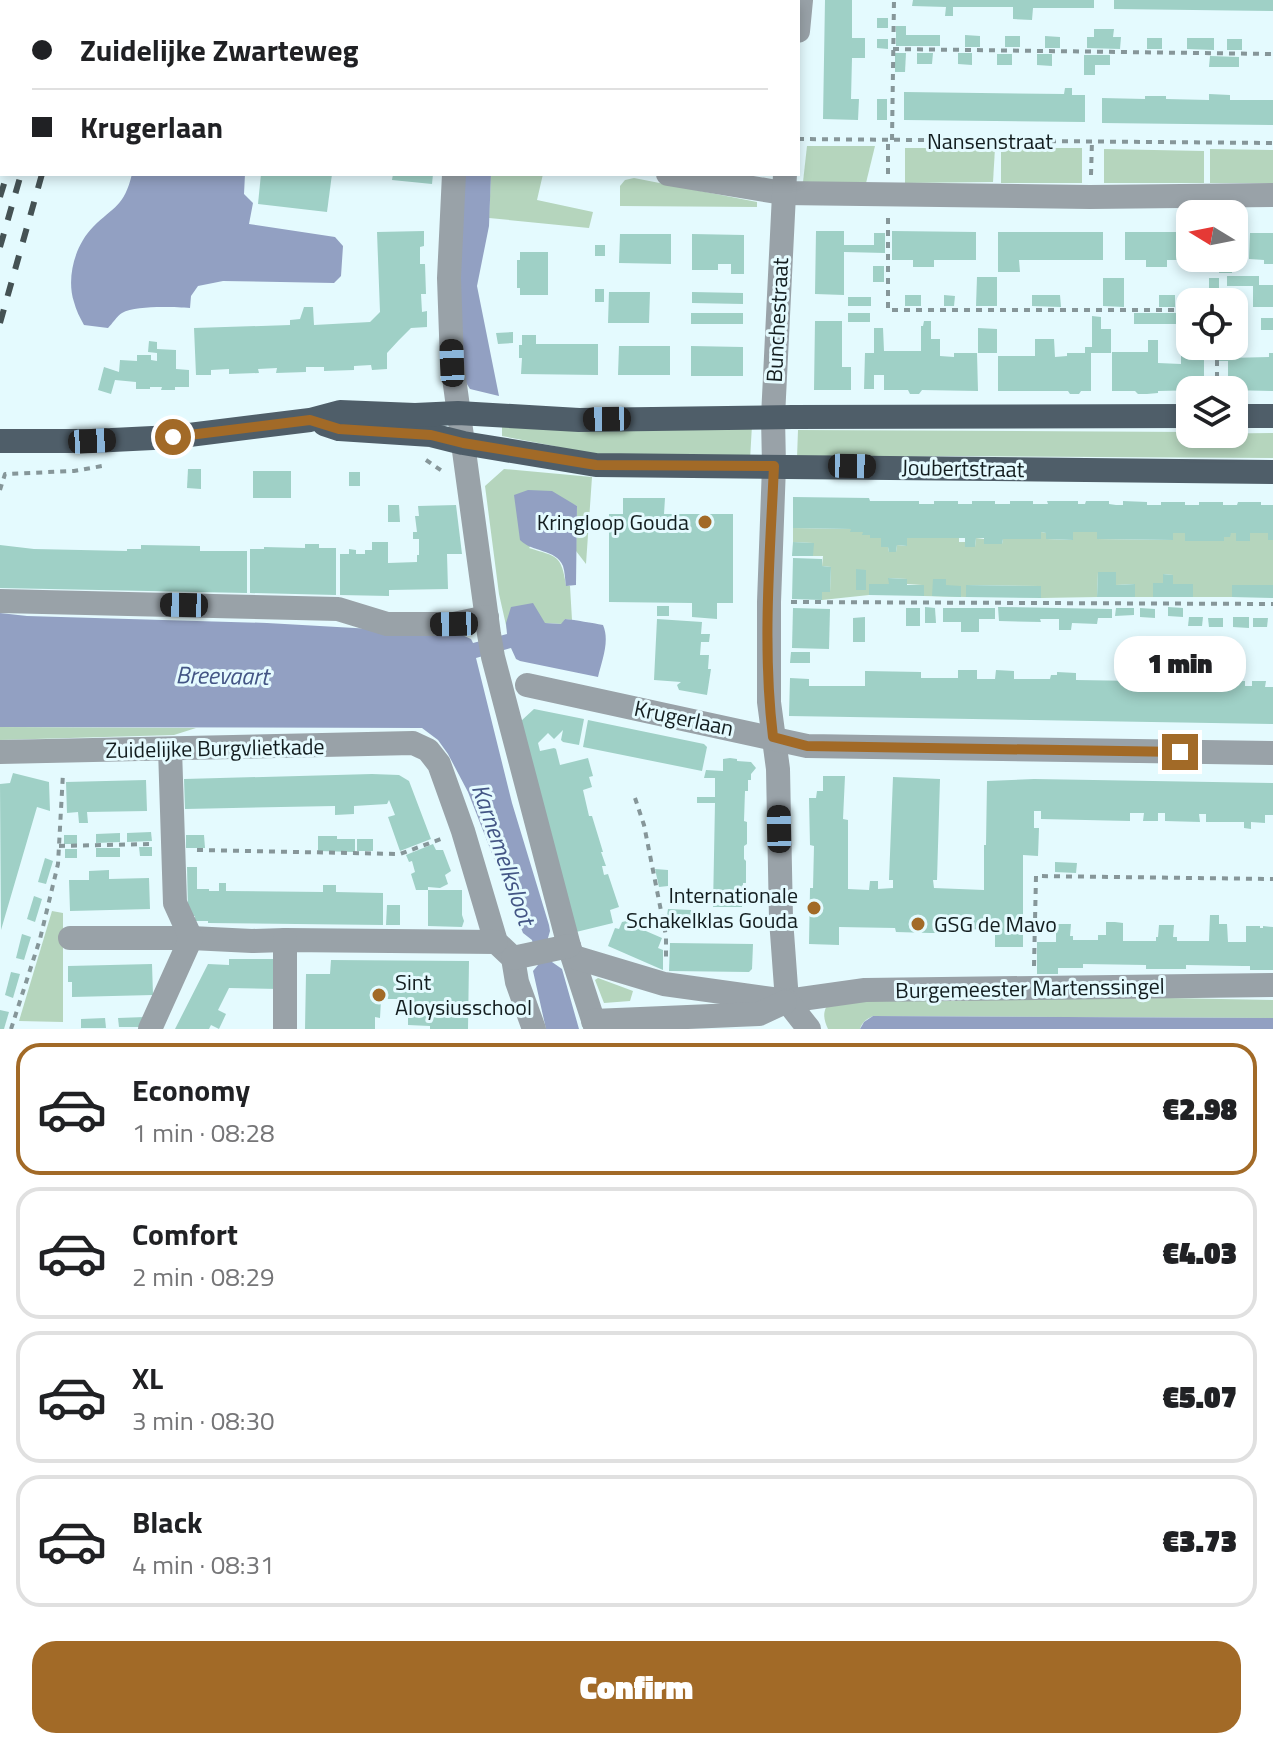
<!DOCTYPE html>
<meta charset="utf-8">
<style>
body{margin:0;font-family:"Titillium Web",sans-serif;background:#f2f2f2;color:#202124;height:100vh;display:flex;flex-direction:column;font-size:30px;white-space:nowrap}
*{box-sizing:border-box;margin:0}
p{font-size:26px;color:#757577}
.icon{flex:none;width:44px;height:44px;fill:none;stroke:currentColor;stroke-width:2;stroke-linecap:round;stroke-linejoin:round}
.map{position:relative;height:1029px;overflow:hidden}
.panel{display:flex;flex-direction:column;background:#fff;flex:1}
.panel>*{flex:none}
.banner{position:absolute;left:0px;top:0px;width:800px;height:176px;box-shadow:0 4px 12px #0003;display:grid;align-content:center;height:176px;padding:0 32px;background:#fff}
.needle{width:52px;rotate:280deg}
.controls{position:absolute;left:1176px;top:200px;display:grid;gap:16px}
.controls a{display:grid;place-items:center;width:72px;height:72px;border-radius:16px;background:#fff;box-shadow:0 4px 12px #0003;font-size:40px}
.end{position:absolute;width:36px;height:36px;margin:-18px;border:10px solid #a26a27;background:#fff;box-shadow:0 0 0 4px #fff}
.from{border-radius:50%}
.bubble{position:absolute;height:56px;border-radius:24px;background:#fff;box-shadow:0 4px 12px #0003;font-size:26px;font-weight:800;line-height:56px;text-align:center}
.car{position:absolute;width:24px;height:48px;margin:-24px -12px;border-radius:10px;box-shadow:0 0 6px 2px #0007;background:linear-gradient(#222 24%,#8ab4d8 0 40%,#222 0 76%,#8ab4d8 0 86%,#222 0)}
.banner b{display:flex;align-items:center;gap:28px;height:76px;font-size:30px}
.banner b+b{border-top:2px solid #e0e0e0}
.banner i{width:20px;height:20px;background:#202124}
ul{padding:14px 0 0;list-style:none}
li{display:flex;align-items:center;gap:24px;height:132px;margin:0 16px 12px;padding:0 16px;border:4px solid #e0e0e0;border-radius:24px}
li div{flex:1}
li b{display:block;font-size:30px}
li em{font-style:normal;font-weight:800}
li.current{border-color:#a26a27}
li>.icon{width:72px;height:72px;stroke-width:1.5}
.cta{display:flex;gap:16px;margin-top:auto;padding:16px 32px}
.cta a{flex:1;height:92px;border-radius:24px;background:#a26a27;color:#fff;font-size:32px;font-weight:800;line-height:92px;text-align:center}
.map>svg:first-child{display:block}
</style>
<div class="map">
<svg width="1273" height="1029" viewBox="0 0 1273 1029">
<rect width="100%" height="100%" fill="#e4fafe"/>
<g fill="#b5d5bd">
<path d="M807,146H875L866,183L803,182Z"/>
<path d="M905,148H995L993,182L905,183Z"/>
<rect x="1001" y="148" width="81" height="35"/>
<path d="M1104,149L1204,151V183H1104Z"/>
<path d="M1210,149L1273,150V183H1210Z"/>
<path d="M491,174H543L537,200L593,212L589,228L489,218Z"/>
<path d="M634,178L757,202V207L620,206V186L625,180Z"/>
<path d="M752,425L750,460L588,456L554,446L502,436V427Z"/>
<path d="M798,430L1190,432V434L1273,433V458L952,456L797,458Z"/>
<path d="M504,469L592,477L586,564L576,551L577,506L568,502L529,548C557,557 561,554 566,585L570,586L572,620L565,619L562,624L545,623L508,634L499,594L485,486Z"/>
<path d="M793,528L851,529V532H863V535H870L871,538H881L882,547H888L889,552H896L897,545L907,546V538H959V542H965V547H975L976,538L984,539V544H1002L1003,539H1040L1041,532L1046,533L1047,539L1072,540L1073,532H1097V539L1172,540L1173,533H1185L1223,541L1224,537L1231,533H1236V541H1250V533H1268V540H1273V585H1232V597H1193V584H1173V575L1163,574V583L1153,584V597H1135L1134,584L1116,585V572H1098L1097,597L1041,598V586L967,585L966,597L923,596L922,585L907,584V579L889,578V584H870L869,595L822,600V592H830L831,567L822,566L823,556H813V543L793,542Z"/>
<path d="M0,727L196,728L174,735L0,740Z"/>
<path d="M52,911L63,913V1022L19,1021Z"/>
<path d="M598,978L633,991L630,1001L604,1003L595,980Z"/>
<path d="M1169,998L1273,1000V1018L873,1016C867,1019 862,1022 860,1029H828C823,1018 822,1010 831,1001Z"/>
</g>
<g fill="#92a0c2">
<path d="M132,174H245L244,194L253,203L249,224L335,237L343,246L341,276L334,283L223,281L198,286L191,296L190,308C174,307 136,305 122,313C117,316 112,324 108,328L84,325C80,318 76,310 74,302C66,278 75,245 93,227C114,206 124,207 132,174Z"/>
<path d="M461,174H491L489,226L477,286L499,396L470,389L465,381L463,355L458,230Z"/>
<path d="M528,490L552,491L577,506L576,585L566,586C565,580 565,572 563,566C556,549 531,552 520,540L514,495Z"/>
<path d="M533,603L545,623L561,624L565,619C576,620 592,623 603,625C610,641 602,660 598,677L520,661L516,659L511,648L476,658L512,803L549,925L550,931L548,938L552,962L562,969L579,1029H546L533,971L538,965L532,940L523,933L468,792L448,754L438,740L422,728L0,727V613L27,616L267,623L460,634L471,639L473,643L507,634L506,623L511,607Z"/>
<path d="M873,1016L1273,1018V1029H860L864,1022Z"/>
</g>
<g fill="#9fd0c6">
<path d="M825,0H852V38H865V58H852L851,99H859L858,120L823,119Z"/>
<path d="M913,0H1094V8H1033L1032,20L1013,19V7H953V16H945L946,7L912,6Z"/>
<path d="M1114,0H1273V11L1114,9Z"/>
<rect x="877" y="18" width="11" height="10"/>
<path d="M896,26H906V35H940V46H896Z"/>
<path d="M1094,29H1114L1113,37H1121L1120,49L1087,48V37H1094Z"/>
<path d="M965,35L980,36V47H965Z"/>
<rect x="1005" y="36" width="15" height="11"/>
<path d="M1045,36L1060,37V48H1045Z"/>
<rect x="1147" y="38" width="15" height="11"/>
<path d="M1187,38H1214V50L1187,49Z"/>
<path d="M877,39H888V49L877,48Z"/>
<rect x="1227" y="39" width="15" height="11"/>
<path d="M895,53H906L905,72H895Z"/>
<path d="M917,53H933L932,64H917Z"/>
<path d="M958,53H972V65L958,64Z"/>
<rect x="997" y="54" width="15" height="11"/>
<path d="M1037,54H1052V66L1037,65Z"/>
<path d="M1084,55H1110V65H1095V75H1084Z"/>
<path d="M1210,56L1239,57V67H1209Z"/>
<path d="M1065,88H1072V95H1085V122L904,120V92L1064,94Z"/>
<path d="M1209,94L1230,95V100H1273V125L1102,123V98L1145,99V96H1166V99L1209,100Z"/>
<rect x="877" y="99" width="10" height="21"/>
<path d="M261,174H332L327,212L258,204Z"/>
<path d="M393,174H433L432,184L392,180Z"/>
<path d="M424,231V246L420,247V264H425L426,294H421L422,312L427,311V327L411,328L399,340L387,353V369L372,370L371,365L354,366V370L324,371V367H306V372L276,373L277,368L258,369L259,373L229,374V369L211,370V375H196L194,328L290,325V320L300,319L304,307H313L314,325L370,322L380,312L377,232Z"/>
<path d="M816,231H844V245H874V233H885V253L844,252V295L815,294Z"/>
<path d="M892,231L976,232V260H934V267H913V260H892Z"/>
<path d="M998,232H1103V260H1019L1020,272H998Z"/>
<path d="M1125,232H1190V260H1167V267H1146V260H1125Z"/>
<path d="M1250,233H1273V264H1264V260L1249,259Z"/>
<path d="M620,234H671V264L619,263Z"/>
<path d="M692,234L744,235V274H731V264H718V270H692Z"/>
<rect x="595" y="245" width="10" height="11"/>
<path d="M520,252H548V295H520V288H517V260H520Z"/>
<path d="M1220,258H1231L1232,273H1219Z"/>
<rect x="873" y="266" width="11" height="16"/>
<path d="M1227,276H1259V285H1273V307H1253V286H1227Z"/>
<path d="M977,277H997V306H976Z"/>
<path d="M1103,278H1124V307L1103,306Z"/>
<rect x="1209" y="278" width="10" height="24"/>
<rect x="595" y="289" width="9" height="13"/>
<path d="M609,292H650L649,323H608Z"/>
<path d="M692,292L743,293V304L692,303Z"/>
<rect x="905" y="295" width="16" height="11"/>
<path d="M944,295L955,296L954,306H944Z"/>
<path d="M1032,295H1060L1061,307L1032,306Z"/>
<rect x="1159" y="295" width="16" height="12"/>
<rect x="848" y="297" width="23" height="9"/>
<rect x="691" y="313" width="52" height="11"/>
<rect x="848" y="313" width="22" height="9"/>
<rect x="1134" y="313" width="47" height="11"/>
<path d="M1092,316L1101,317V329H1111V353H1091V391H1081L1079,394H1070L1068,391H998V356H1035V339H1054L1055,357L1067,356V353H1085V347H1092Z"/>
<rect x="1261" y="318" width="12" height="12"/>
<path d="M815,321H842V367H851V390H814Z"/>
<path d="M924,321H931V339H940V356L954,357V353H977L978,391L922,390L919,394H910L908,390H884V375H874V389H864L865,353H874V328H883L884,351H921V326H923Z"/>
<path d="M978,328L997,329V353H978Z"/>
<path d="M513,332V343L498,344L496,333Z"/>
<path d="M522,335H536V344H598V375L521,374L522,358H519V345H522Z"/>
<path d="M1148,340H1158V363L1181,364V356H1204V390L1158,391V393L1147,394H1138L1135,391H1112V352H1148Z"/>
<path d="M149,341L157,342V349L176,350V369L189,370V387H175V390H161L162,387H150V389H136V382L115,380L111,394L98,390L104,367L119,372L120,360L137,361V355H151V360L157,361V353L148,352Z"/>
<path d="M619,346H670V375H618Z"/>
<path d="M691,346L743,347V376H691Z"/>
<path d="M1219,346H1229V358L1269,357V353H1273V391L1228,390V361H1219Z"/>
<path d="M188,469H201V489L187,488Z"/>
<rect x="253" y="471" width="38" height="27"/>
<rect x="349" y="472" width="11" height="14"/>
<path d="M793,497L869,498L870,501H919V504H934V501H958V504H972V501H995V504H1010V501H1033V504H1048L1047,501H1078V504H1085L1086,501H1109V504L1116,505H1123V501L1147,502V505H1161V502H1185V505H1199V502H1223V505H1237L1238,502H1261V505H1273V540H1268V533H1250V541H1236V533H1231L1230,537H1224V541H1185V533H1173V540L1097,539V532H1073V540L1046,539V533L1041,532V539H1003L1002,544H984V538H976L975,547H965V538H907V546L897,545L896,552H889L888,547H881V538H870V535H862L863,532H850L851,529L793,528Z"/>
<path d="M623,498H665L664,514H733V603H717V619L692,617V603L609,602V514H623Z"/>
<path d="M388,505H399L400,522H388Z"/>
<path d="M456,505L462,554H447L448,589L389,590V596L340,595V554H349V549L356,550V554H365V550H372V542H388V563L417,562V555H419V539H413V532H417L415,516H419L418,506Z"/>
<path d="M793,542L814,543L813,556H792Z"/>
<path d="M305,544H319V548H336V595L250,593V549H264V547L305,548Z"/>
<path d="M0,545L34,549L127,551V549H141V545L200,546V551H247V593L0,588Z"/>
<path d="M793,558L822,559V566L831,567L830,592H822V600L792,599Z"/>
<path d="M856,569L866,570V590H856Z"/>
<path d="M1098,572H1116V585L1135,584V597H1097Z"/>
<path d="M1163,574L1173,575V584H1193V597H1153V583H1163Z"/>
<path d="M888,578L907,579V585H924V596L869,595V584H889Z"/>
<path d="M933,579H946V585L961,586V597L932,596Z"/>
<path d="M966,585L1041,586V598L966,597Z"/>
<path d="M1232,585H1273V598L1232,597Z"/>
<rect x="657" y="606" width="12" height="10"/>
<path d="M925,607L935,608L936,623H925Z"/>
<path d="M998,607L1112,609V618H1098L1097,624L1072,623L1071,630H1059V619H1040L1041,622L999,621Z"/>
<path d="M1168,607L1183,608V617L1168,616Z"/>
<path d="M793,608L830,609L829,649L792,648Z"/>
<rect x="906" y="608" width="14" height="18"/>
<path d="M943,608H995V619H979V632H961V622H943Z"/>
<path d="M1116,608H1134V615L1115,616Z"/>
<path d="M1140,608L1155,609V618L1140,617Z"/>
<path d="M865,617V642H853V618Z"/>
<path d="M1189,617H1203L1202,626H1188Z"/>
<path d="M1233,617H1249V628L1233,627Z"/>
<path d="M1208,618H1223V627H1209Z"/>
<path d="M1253,618H1268L1267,627H1253Z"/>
<path d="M657,619L702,622L701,634H710L709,642H701L700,655H709L708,669H711L707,695L679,690L677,685L681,682L654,680Z"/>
<path d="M791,652H810V663H790Z"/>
<path d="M1160,668H1180V680L1221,681V686H1232V681H1245V686H1252V681H1266L1265,687H1273V724L789,716L790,678L809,679V686H865V671L921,672V678H958V670H977V679H995L996,670L1014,671V679H1050L1051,675H1057V672L1076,673V680L1139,681L1160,680Z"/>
<path d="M534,709L584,719L579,745L563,742L561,740L563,730L554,739L548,733L538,743L540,751L554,748L556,749L560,765L588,758L593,776L589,777L592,787L583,790L589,816H592L603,852H601L606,866H602L604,875L608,874L619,907L610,910L613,923L576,932L521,721Z"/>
<path d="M588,720L704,744L707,747L702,771L583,747Z"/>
<path d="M730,758L737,759V761L751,762L756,768L751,774V780H748V791H745L744,821L747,822V844L744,846V859L746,861V883H743L742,907H713L715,803H697V797H715V778H704L706,770L723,771V759Z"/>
<path d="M13,773L49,782L50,811L37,807L1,930L0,784L10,783Z"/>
<path d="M372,774L399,775L409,781L431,839L400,851L388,817L395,815L389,800L387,804L354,806V814L335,815V806L185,809L184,779Z"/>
<path d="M823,776H845L843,819L848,820V889L869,890L870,881H878V889L893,888V880H889L893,777L940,779L937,880H933L934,888L984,890V845H986L987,781L1034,779L1273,783V815H1265V823L1251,822V829L1244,828V822H1206V814H1199L1200,822L1165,821V813H1158V821H1143L1144,813H1130V821L1041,819V811H1034V828H1039L1038,856L1023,855V947H995V930L938,928V933H930L896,932L895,928L839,927V945L809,944L810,888H813L814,846L810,845L809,798H816L817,791H823Z"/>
<path d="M146,780L147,811L87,812L88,823H79L78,812L67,813L66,782Z"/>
<path d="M151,832L152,841L127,842V833Z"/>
<path d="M120,833V842L96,843V834Z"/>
<rect x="64" y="835" width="13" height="9"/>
<path d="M186,835H204L205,848H186Z"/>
<path d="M318,836H337V839H355V852L318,851Z"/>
<rect x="357" y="839" width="16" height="12"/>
<path d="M433,844L436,850H443L451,871L445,875L448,884L440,888L428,887V890H462V915L464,921L462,927L428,926V890H416L411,874L415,872L412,861L409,862L406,855Z"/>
<path d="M139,847H152V856H140Z"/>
<rect x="96" y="848" width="24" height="9"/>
<rect x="65" y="849" width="12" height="9"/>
<path d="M45,858L53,861L46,884L38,882Z"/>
<path d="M1055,862L1077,863L1076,873L1055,872Z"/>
<path d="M187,867H197V889H209V891H219V883H226V891L323,892V885H336V892L383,893V925L208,923V921H195V916H190L188,910Z"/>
<path d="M655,869L668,870V886L659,887Z"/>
<path d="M109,870V879L149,878L150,909L70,911L69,880H89V871Z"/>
<path d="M34,896L42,899L35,922L27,919Z"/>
<path d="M387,905H400V925H386Z"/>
<path d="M668,909L691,910V918L667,916Z"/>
<path d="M1210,915H1219V924H1227L1228,942H1246V926H1260V928H1263V926L1273,927V970H1250V966H1243L1186,965V969H1146V965L1083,964V968H1058V974H1037V942H1056V924H1071L1070,936H1073V940H1098V935H1106V922H1115L1123,923V941H1156V937H1158L1159,925H1174L1173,937H1177V941H1209Z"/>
<path d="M635,919L632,925L662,938L658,948L663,950V970L608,946L615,928L619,929L622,922Z"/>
<path d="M22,934L31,937L24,960L16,958Z"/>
<path d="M670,943L753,944L752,969L749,972L669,971Z"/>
<path d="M229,959H279V989L229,988L218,1010L226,1014L219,1029L211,1025L209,1029H175L208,964L229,965Z"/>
<path d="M331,960L469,961L468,1029H430V1026L408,1025V999H381L380,1018L375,1017V1029H305L306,974H330Z"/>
<path d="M152,964L153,995L72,997V982H68V966Z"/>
<path d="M11,972L20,974L13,998L5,995Z"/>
<path d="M0,1010L9,1012L4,1029H0Z"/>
<path d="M145,1017L141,1027H119L118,1018Z"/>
<path d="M105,1018L106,1028H81V1019Z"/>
</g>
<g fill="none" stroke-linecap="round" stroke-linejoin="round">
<g stroke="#869699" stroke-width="4" stroke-dasharray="6 6" stroke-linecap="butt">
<path d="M586,2V0"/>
<path d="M893,49L1273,54"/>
<path d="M798,139L1273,143"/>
<path d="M892,140L894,0"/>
<path d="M888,174V140"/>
<path d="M1091,175L1092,141"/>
<path d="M888,218V310H1190"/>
<path d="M1217,390V346"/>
<path d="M426,460L445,473"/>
<path d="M0,490L5,474L74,471L102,466"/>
<path d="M791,602L1273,604"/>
<path d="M635,798L644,825L666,936V960"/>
<path d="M59,846L152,844"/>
<path d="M197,850L400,854L441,839"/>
<path d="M1034,966L1036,876L1273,879"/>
<path d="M11,1029L40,939L58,864L63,773"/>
</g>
<g stroke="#99a2a8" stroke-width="24">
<path d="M483,2V0"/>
<path d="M798,31L801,0"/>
<path d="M454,174L449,278L452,363L489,634L493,657L569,946L596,1029"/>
<path d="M668,174L783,193L1090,197L1273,195"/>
<path d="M785,174L773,417L774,466L769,602V702L778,769L781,919L787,1001"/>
<path d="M0,601L338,609L387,624H454L487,617"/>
<path d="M527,685L807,746L1273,753"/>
<path d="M0,752L413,743L428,750L439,764L463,831L496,942L513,958L517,982L534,1029"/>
<path d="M70,938H191L252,941L285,940L496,942"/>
<path d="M574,957L664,984L787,1001L865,990L1273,985"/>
<path d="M513,958L569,946"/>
<path d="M787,1001L809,1029"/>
<path d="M593,1021L759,1014L785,1002"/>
<path d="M150,1029L191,938L175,903L170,749"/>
<path d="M285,1029V940"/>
</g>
<g stroke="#4f5e69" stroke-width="24">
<path d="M1234,416H1273"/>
<path d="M324,424L339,429L431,435L463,443L596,465L1273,472"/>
<path d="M0,441H92L173,437L310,420L340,412L415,415L458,413L579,420L792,417L1190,416"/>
</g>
<g stroke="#455254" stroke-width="6" stroke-dasharray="14 14" stroke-linecap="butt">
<path d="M34,2V0"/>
<path d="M56,2V0"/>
<path d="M70,2L71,0"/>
<path d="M91,2L92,0"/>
<path d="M0,121L2,114"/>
<path d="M0,197L7,174"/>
<path d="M0,247L21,174"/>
<path d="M0,323L42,174"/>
</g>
</g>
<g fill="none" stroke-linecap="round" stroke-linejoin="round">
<path stroke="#a26a27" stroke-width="10" d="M173,437L310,420L339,429L431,435L463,443L596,465L774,466C770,555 762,647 773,737L807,746L1180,752"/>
</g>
<g fill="#a26a27" stroke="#e4fafe" stroke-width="3">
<circle cx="705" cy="522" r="8"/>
<circle cx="814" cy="908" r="8"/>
<circle cx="918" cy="924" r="8"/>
<circle cx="379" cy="995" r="8"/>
</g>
<g text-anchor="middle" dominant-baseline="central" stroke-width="6" stroke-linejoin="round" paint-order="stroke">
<g font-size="22" fill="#131d1f" stroke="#e4fafe">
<text x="990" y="141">Nansenstraat</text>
<text transform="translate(777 320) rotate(-87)">Bunchestraat</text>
<text transform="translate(963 468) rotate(1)">Joubertstraat</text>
<text transform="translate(684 718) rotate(12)">Krugerlaan</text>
<text transform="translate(215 748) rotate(-1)">Zuidelijke Burgvlietkade</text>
<text transform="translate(1030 988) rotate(-1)">Burgemeester Martenssingel</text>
</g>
<g font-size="22" fill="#131d1f" stroke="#e4fafe" text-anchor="end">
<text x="689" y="522">Kringloop Gouda</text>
<text x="798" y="895">Internationale<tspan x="798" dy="25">Schakelklas Gouda</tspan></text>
<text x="934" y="924" text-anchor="start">GSG de Mavo</text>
<text x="395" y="982" text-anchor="start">Sint<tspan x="395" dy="25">Aloysiusschool</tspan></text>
</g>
<g font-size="24" font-style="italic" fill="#435585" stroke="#e4fafe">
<text transform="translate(222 675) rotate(1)">Breevaart</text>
<text transform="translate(504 854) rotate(71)">Karnemelksloot</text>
</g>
</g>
</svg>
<div class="controls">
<a><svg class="needle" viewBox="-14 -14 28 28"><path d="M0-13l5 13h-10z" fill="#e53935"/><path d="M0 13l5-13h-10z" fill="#757577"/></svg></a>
<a><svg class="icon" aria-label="locate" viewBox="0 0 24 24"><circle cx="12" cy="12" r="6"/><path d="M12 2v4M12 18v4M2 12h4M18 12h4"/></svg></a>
<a><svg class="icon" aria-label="layers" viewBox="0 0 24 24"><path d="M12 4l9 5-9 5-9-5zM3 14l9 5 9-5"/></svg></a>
</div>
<i class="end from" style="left:173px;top:437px"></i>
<i class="end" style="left:1180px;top:752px"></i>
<div class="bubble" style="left:1114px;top:636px;width:132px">1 min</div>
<i class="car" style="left:452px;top:363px;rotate:358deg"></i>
<i class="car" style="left:607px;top:419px;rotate:269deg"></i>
<i class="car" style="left:92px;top:441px;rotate:87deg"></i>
<i class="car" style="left:852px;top:466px;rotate:91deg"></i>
<i class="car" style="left:184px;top:605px;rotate:271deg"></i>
<i class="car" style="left:454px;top:624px;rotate:269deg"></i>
<i class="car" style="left:779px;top:829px;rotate:359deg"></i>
<div class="banner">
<b><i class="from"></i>Zuidelijke Zwarteweg</b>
<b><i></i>Krugerlaan</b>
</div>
</div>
<section class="panel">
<ul>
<li class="current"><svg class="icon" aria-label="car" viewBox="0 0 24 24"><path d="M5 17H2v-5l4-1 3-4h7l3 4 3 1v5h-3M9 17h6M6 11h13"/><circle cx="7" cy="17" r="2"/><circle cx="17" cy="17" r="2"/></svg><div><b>Economy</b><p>1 min · 08:28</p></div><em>€2.98</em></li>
<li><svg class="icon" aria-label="car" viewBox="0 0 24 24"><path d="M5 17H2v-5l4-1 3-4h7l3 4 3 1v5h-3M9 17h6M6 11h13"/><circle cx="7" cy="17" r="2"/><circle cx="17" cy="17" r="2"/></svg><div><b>Comfort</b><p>2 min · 08:29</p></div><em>€4.03</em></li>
<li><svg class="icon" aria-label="car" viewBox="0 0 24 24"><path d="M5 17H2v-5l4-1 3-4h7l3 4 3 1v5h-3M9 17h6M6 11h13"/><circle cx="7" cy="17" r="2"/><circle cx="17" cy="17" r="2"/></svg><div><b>XL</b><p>3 min · 08:30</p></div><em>€5.07</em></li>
<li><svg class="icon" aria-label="car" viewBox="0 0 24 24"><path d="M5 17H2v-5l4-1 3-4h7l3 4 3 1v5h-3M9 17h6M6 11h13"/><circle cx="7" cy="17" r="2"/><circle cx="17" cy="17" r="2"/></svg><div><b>Black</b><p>4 min · 08:31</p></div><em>€3.73</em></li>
</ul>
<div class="cta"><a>Confirm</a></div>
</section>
